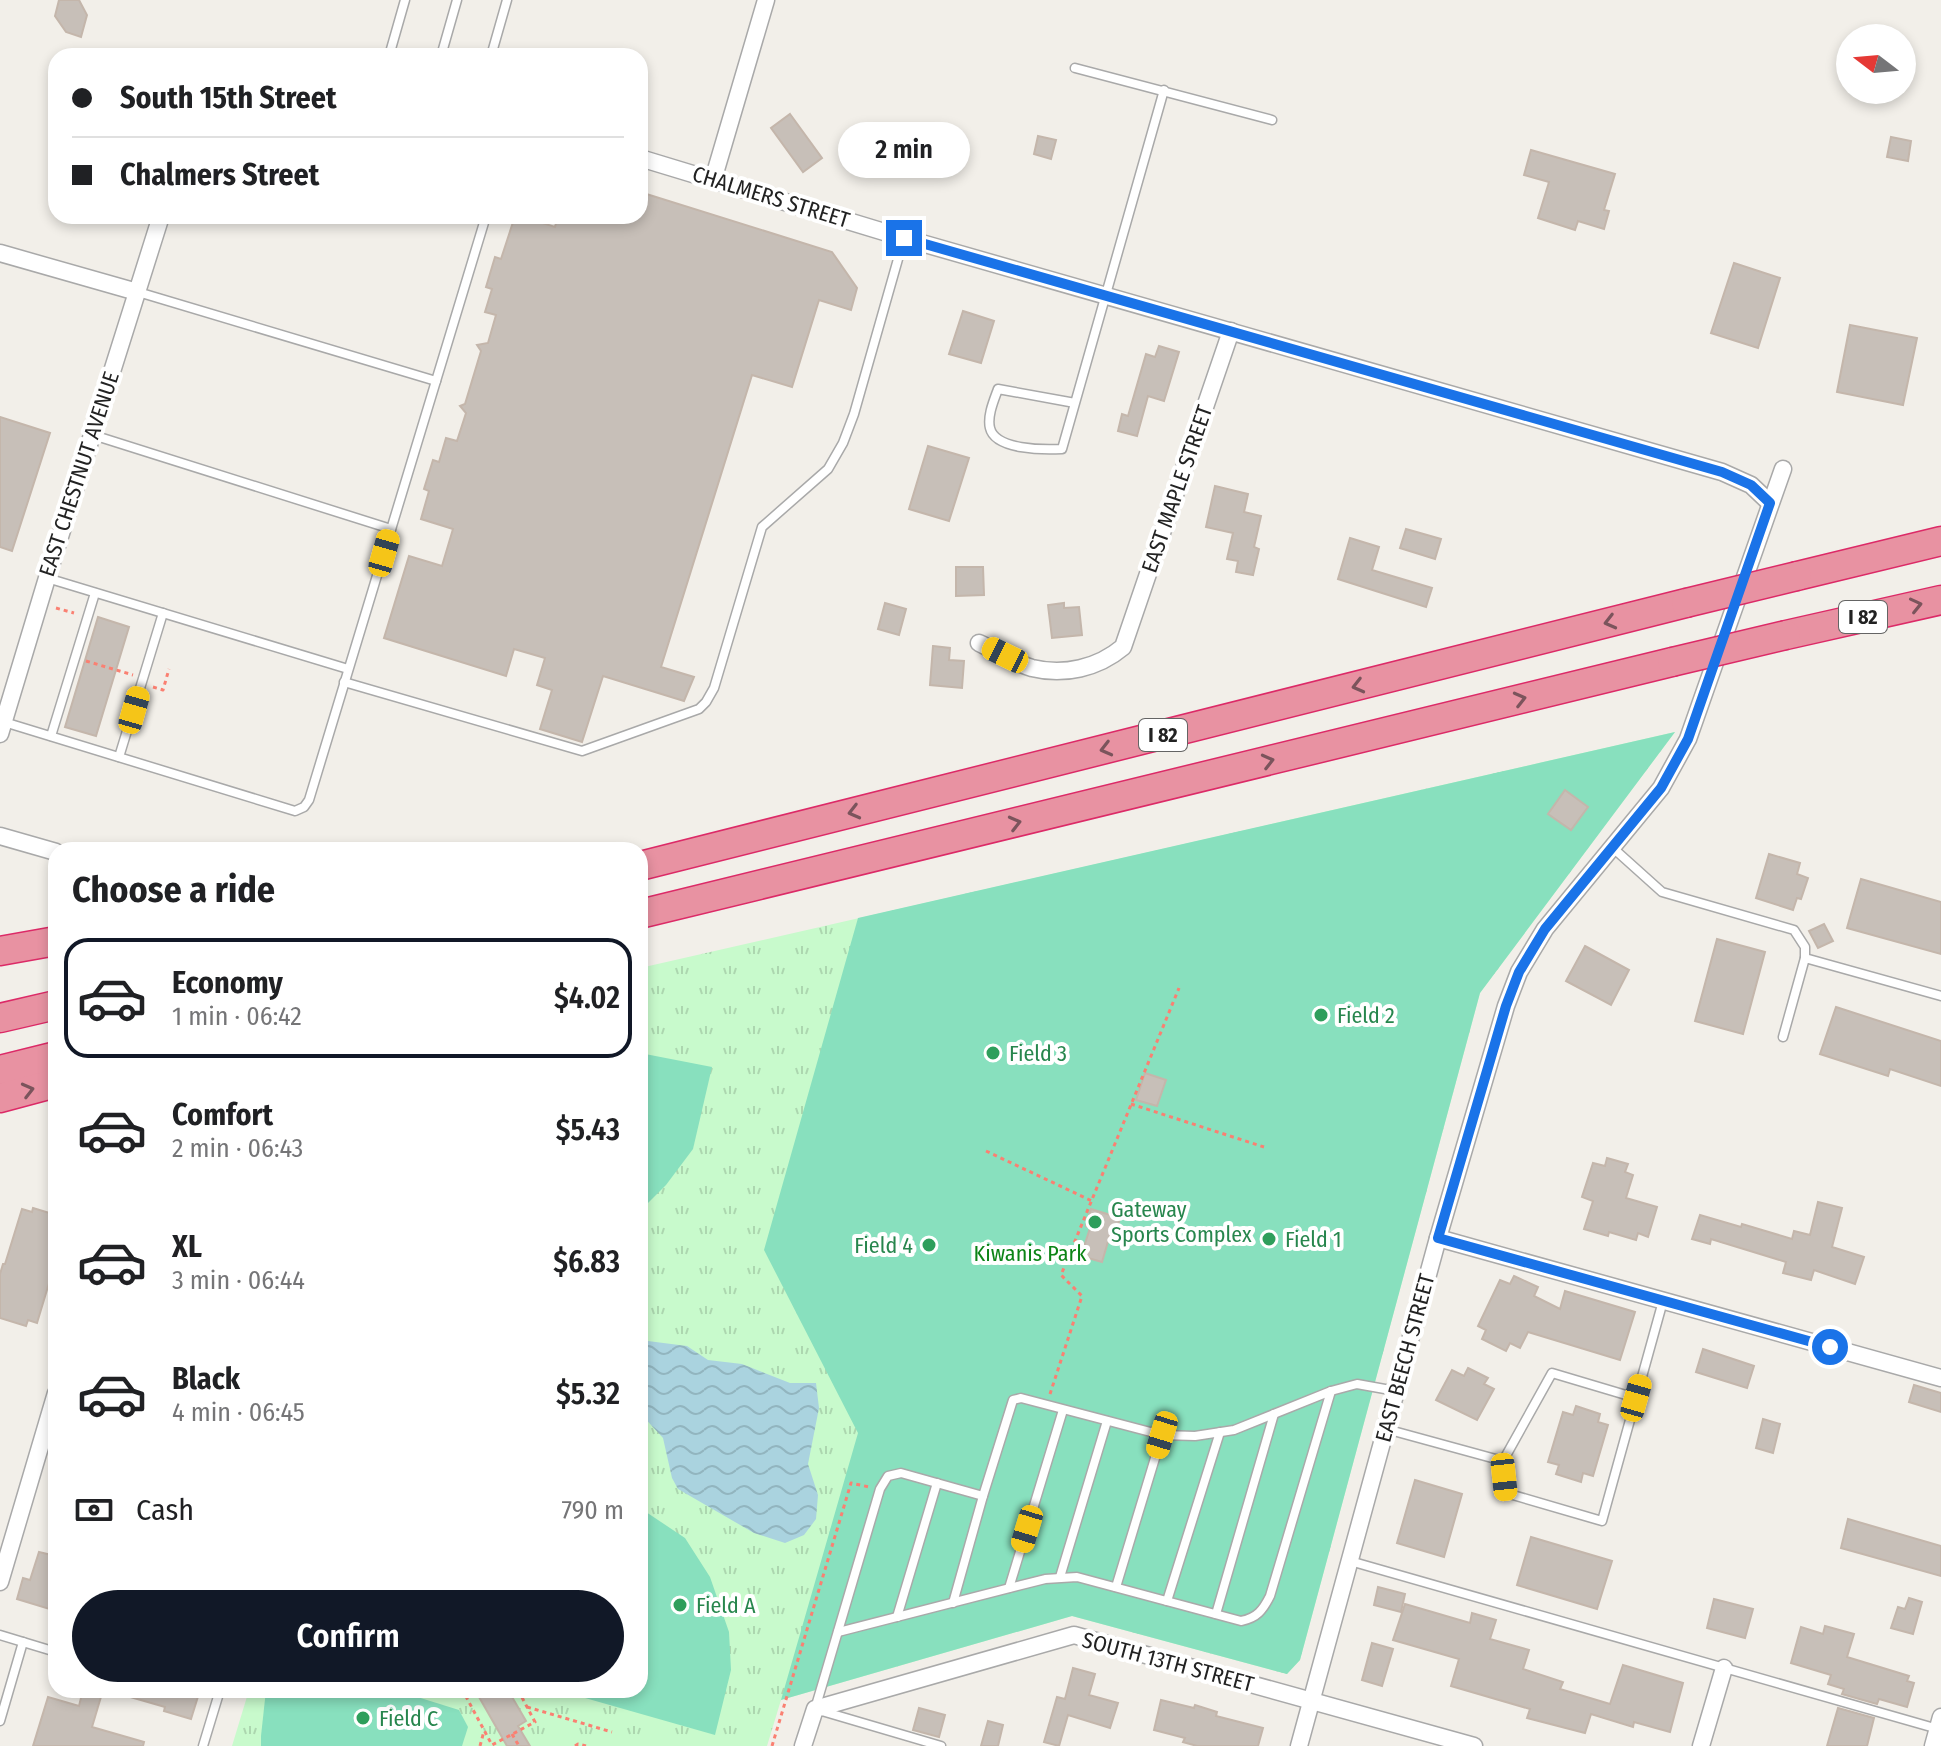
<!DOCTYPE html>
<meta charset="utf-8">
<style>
body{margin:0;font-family:"Fira Sans Condensed",sans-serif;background:#f2f2f2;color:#202124;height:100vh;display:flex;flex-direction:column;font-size:30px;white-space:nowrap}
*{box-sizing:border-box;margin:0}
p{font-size:26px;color:#757577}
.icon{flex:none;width:44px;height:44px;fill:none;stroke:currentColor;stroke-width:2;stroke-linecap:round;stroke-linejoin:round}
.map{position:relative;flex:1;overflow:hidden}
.details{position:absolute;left:48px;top:842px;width:600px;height:856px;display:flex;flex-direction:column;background:#fff;border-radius:24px;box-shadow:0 4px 12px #0003}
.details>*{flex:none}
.banner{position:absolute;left:48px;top:48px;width:600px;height:176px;border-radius:24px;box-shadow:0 4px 12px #0003;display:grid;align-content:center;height:176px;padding:0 24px;background:#fff}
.needle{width:52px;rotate:286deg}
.controls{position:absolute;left:1836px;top:24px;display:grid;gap:16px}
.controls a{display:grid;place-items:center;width:80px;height:80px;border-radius:50%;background:#fff;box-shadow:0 4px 12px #0003;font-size:40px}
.end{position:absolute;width:36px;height:36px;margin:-18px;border:10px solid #1a73e8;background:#fff;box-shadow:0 0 0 4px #fff}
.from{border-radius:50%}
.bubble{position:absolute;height:56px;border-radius:28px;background:#fff;box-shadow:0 4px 12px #0003;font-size:26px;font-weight:600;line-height:56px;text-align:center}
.car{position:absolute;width:24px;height:48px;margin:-24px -12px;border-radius:10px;box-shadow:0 0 6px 2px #0007;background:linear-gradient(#f5c518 24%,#345 0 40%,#f5c518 0 76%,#345 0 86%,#f5c518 0)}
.banner b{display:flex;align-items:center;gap:28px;height:76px;font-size:30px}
.banner b+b{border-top:2px solid #e0e0e0}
.banner i{width:20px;height:20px;background:#202124}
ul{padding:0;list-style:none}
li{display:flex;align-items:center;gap:24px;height:120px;margin:0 16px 12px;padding:0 8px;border:4px solid transparent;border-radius:24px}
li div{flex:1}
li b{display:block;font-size:30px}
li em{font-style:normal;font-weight:600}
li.current{border-color:#111827}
li>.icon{width:72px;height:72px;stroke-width:1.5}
h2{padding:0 24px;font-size:36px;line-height:96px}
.pay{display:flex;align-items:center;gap:20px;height:88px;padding:0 24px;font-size:30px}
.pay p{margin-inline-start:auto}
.cta{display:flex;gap:16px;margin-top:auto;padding:16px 24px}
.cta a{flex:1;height:92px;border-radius:48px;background:#111827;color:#fff;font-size:32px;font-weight:600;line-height:92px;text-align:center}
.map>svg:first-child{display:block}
</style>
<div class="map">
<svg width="1941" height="1746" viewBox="0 0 1941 1746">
<defs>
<pattern id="park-tufts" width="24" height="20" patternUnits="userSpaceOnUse" patternTransform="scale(2)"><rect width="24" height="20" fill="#c8facc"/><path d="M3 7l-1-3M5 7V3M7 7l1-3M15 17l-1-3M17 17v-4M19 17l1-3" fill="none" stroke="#acd6af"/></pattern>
<pattern id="water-waves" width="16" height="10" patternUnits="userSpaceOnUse" patternTransform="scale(2)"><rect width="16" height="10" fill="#aad3df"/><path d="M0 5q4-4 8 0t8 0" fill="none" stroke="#92b5bf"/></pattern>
</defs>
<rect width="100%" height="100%" fill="#f2efe9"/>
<path fill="url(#park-tufts)" d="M1675,732L1480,993L1300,1660L1287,1674L1072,1616L781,1700L767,1746H232L249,1690H640V968Z"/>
<g fill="#88e0be">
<path d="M1675,732L1480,993L1300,1660L1287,1674L1072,1616L781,1700L858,1433L764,1250L858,918Z"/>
<path d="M640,1053L712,1067L693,1149L666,1185L640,1211Z"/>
<path d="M640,1508L685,1538L710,1577L729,1632L731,1670L715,1735L557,1690H640Z"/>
<path d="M266,1690H395L459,1710L468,1727L462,1746H261V1736Z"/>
</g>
<path fill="url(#water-waves)" d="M640,1340L687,1346L708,1360L742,1364L790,1383H816L819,1408L808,1464L818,1495L816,1519L804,1535L785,1543L754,1533L678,1489L672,1478L663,1438L640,1413Z"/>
<g fill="#c7bfb8" stroke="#c4b6ab" stroke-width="2">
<path d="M59,0H79L87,15L81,37L66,32L55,16Z"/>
<path d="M790,114L822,158L803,172L771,128Z"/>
<path d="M1038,136L1056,140L1051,159L1034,154Z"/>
<path d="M1891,137L1911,141L1908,161L1887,157Z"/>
<path d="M1531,150L1615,174L1604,210L1609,211L1604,229L1578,221L1575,230L1538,218L1549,182L1524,175Z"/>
<path d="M640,192L832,252L857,288L851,310L819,300L792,387L752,375L661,667L694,677L684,701L603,676L582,742L540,729L552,690L537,685L545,658L514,649L506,676L384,638L409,556L442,566L453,529L421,519L429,491L424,489L433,460L439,462L446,438L457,441L466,413L460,406L465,404L481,351L477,345L488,343L496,315L485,312L492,289L486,287L495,257L501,259L515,216H521L555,227L558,216H640Z"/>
<path d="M1734,263L1780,278L1758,348L1711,333Z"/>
<path d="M963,311L994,321L981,363L949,354Z"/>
<path d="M1850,325L1917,338L1903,405L1837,392Z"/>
<path d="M1159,346L1179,352L1164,401L1148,396L1137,436L1118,431L1122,414L1128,416L1146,354L1155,357Z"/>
<path d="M0,417L50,433L12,551L0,547Z"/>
<path d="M928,446L969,458L949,521L909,509Z"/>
<path d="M1215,486L1248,494L1244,512L1261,516L1254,547L1259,549L1253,575L1236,572L1238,561L1227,559L1233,533L1206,527Z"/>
<path d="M1406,529L1441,539L1435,559L1400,548Z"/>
<path d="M1350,538L1379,547L1372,570L1432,588L1426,607L1338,579Z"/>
<path d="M956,567H983L984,595L956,596Z"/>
<path d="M885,603L906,609L899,635L878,629Z"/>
<path d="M1064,603V608L1079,607L1082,635L1052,638L1048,605Z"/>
<path d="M98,617L129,627L96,736L65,727Z"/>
<path d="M933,646L950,648L949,660L964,661L962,688L930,685Z"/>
<path d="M1565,790L1588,807L1571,830L1548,814Z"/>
<path d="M1769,854L1800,863L1797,874L1808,878L1801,899L1797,898L1793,910L1756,898Z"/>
<path d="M1861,879L1941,902V954L1847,928Z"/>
<path d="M1824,924L1833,941L1818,948L1809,931Z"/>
<path d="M1717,939L1765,952L1743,1034L1695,1021Z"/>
<path d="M1585,946L1629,970L1611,1005L1566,981Z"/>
<path d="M1836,1007L1941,1041V1086L1890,1069L1888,1076L1820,1054Z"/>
<path d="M1145,1073L1166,1080L1157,1106L1136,1100Z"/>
<path d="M1607,1158L1628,1164L1625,1172L1633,1175L1626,1198L1657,1207L1648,1237L1638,1233L1636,1240L1609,1232L1608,1236L1584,1229L1593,1201L1582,1197L1593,1163L1605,1166Z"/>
<path d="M1818,1202L1842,1208L1832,1247L1864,1257L1855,1284L1814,1270L1811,1280L1783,1273L1786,1262L1711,1239L1710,1244L1692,1239L1700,1215L1741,1227L1742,1224L1792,1239L1794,1231L1810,1235Z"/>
<path d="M33,1208L56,1215V1260L37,1323L28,1320L26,1326L0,1318V1274L3,1264H5L22,1209L32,1212Z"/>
<path d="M1091,1209L1120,1218L1115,1236L1110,1235L1102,1262L1081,1256L1090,1228L1086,1226Z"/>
<path d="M1514,1276L1538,1287L1534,1296L1560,1309L1565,1291L1635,1312L1620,1360L1528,1332L1520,1348L1510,1343L1506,1351L1482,1339L1486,1330L1478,1326L1500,1280L1510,1284Z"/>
<path d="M1703,1349L1754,1366L1747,1388L1696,1372Z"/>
<path d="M1468,1368L1488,1378L1484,1384L1494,1389L1477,1420L1436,1400L1452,1370L1464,1376Z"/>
<path d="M1914,1385L1941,1393V1412L1909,1402Z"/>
<path d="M1576,1406L1600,1414L1598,1422L1608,1425L1593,1476L1583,1473L1581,1482L1556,1474L1559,1465L1548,1462L1563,1412L1573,1415Z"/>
<path d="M1763,1419L1780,1424L1773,1453L1756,1448Z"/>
<path d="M1415,1480L1462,1494L1444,1557L1397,1543Z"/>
<path d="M1848,1519L1941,1546V1576L1841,1548Z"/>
<path d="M1531,1537L1612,1561L1597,1609L1517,1585Z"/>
<path d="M39,1552L56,1556V1611L17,1599L23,1578L30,1580Z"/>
<path d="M1378,1587L1405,1594L1401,1612L1374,1605Z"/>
<path d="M1909,1598L1922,1602L1913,1634L1891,1628L1898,1607L1905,1609Z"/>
<path d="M1714,1599L1753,1609L1745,1638L1707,1628Z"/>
<path d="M1405,1604L1470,1623L1472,1613L1496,1620L1490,1639L1529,1650L1523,1669L1563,1682L1560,1689L1610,1704L1623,1665L1683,1683L1670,1732L1634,1722L1633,1727L1591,1714L1585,1733L1527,1718L1530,1709L1451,1686L1459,1659L1393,1640Z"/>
<path d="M1825,1626L1854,1634L1847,1657L1909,1676L1907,1681L1914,1683L1907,1707L1879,1699L1877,1704L1842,1694L1844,1689L1828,1684L1831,1675L1791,1663L1801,1627L1823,1634Z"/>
<path d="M1372,1643L1393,1649L1382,1686L1362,1680Z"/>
<path d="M1073,1668L1095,1674L1089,1695L1118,1703L1110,1728L1068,1715L1059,1746L1044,1742L1057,1697L1065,1699Z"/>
<path d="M83,1690H103L92,1727L144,1742L143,1746H33L48,1697L79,1706Z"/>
<path d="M121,1690H200L191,1719L164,1711L165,1707L120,1694Z"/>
<path d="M475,1690H508L526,1721L518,1726L530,1746H507Z"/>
<path d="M1161,1700L1194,1708L1195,1705L1217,1712L1216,1716L1263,1728L1258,1746H1197L1183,1742L1185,1738L1154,1730Z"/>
<path d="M919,1708L945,1715L939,1737L913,1730Z"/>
<path d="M1838,1708L1874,1718L1867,1746H1827Z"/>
<path d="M988,1721L1003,1725L998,1746H981Z"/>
</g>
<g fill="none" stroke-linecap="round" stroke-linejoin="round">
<g stroke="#a9a9a9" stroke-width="11">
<g id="lane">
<path d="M389,56L405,0"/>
<path d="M441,56L457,0"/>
<path d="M491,56L507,0"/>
<path d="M1075,68L1272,120"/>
<path d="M138,292L436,381"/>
<path d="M1075,403L998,389C994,400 987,416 990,428C995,450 1044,450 1062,449L1164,90"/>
<path d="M93,435L391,529"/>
<path d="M47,578L348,669"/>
<path d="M344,682L582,751L699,709L706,702L714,688L762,527L828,469L843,443L854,414L904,238"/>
<path d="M4,722L295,811L304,807L309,800L486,216"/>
<path d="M51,736L95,593"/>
<path d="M119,757L163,613"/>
<path d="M1613,848L1662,892L1794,930L1805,947V958"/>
<path d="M1783,1037L1805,958L1941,996"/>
<path d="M1636,1398L1552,1373L1503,1461L1506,1493L1602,1521L1663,1301"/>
<path d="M1386,1429L1503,1461"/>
<path d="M1350,1561L1938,1729"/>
<path d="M1060,1577L1107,1421"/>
<path d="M1116,1587L1162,1435"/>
<path d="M1009,1588L1063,1410"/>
<path d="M1167,1601L1220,1432"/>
<path d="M953,1603L983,1496L1013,1400L1021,1398L1162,1435L1195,1436L1234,1430L1331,1391L1357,1384L1396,1391"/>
<path d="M1216,1614L1274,1414"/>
<path d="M897,1617L937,1483"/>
<path d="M838,1632L1045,1579L1077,1577L1241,1621C1257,1618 1263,1610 1270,1596L1331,1391"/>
<path d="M0,1635L56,1652"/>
<path d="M0,1721L23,1642"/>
<path d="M203,1746L220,1690"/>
<path d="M941,1746L815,1709L880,1489L888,1476L901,1473L983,1496"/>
</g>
</g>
<g stroke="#a9a9a9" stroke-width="19">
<g id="street">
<path d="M640,158L904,238L1722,472L1751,485L1770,503"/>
<path d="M713,180L766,0"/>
<path d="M0,253L137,292"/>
<path d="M979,643C996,651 1014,663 1032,668C1064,676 1098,668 1123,647L1231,331"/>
<path d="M0,734L47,578L161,216"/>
<path d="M0,836L56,852"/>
<path d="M1438,1238L1941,1378"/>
<path d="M0,1582L56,1393"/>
<path d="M803,1746L815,1709L1074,1635L1474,1746"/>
<path d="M1299,1746L1438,1238L1506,1006L1519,972L1545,929L1661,788L1688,739L1783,469"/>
<path d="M1701,1746L1724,1668"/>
<path d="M1933,1746L1941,1717"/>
</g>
</g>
<g stroke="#dc2a67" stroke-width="31">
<g id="highway">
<path d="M1797,576L1941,541"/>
<path d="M1786,635L1941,600"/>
<path d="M640,866L1686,603"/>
<path d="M640,914L1672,662"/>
<path d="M0,951L56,941"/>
<path d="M0,1018L56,1005"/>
<path d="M0,1070L56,1056"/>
<path d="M0,1098L56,1083"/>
</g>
</g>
<g stroke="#fa8072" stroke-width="3" stroke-dasharray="4 4" stroke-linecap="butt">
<path d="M56,608L74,613"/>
<path d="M86,661L133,675"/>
<path d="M153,687L163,690L169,669"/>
<path d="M1131,1104L1264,1147"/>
<path d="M986,1151L1092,1201"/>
<path d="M1050,1394L1082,1296L1061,1275L1179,988"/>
<path d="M465,1690L463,1691L492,1745L535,1722L518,1690"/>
<path d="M527,1707L612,1732"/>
<path d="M512,1734L519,1746"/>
<path d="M480,1746L484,1731"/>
<path d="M575,1746L578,1744L586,1746"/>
<path d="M772,1746L851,1483L869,1487"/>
</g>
<use href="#lane" stroke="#fff" stroke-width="8"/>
<use href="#street" stroke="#fff" stroke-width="16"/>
<use href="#highway" stroke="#e892a2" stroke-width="28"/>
<g stroke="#dc2a67" stroke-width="31" stroke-linecap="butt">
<g id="highway-bridge">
<path d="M1686,603L1797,576"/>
<path d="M1672,662L1786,635"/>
</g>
</g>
<use href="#highway-bridge" stroke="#e892a2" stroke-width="28"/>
</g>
<defs><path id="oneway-chevron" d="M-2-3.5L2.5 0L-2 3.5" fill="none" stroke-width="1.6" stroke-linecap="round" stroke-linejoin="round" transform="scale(2)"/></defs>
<g stroke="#7b545c">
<use href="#oneway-chevron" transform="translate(1916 605) rotate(-13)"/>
<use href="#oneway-chevron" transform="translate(1610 622) rotate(166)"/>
<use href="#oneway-chevron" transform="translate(1358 686) rotate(166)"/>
<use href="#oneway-chevron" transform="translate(1520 699) rotate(-14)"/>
<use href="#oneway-chevron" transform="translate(1106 749) rotate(166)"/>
<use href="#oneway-chevron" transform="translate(1268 761) rotate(-14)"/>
<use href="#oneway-chevron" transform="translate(854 812) rotate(166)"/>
<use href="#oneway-chevron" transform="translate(1015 823) rotate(-14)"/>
<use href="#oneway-chevron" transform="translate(28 1090) rotate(-14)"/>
</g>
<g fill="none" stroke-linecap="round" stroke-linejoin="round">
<path stroke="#1a73e8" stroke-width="10" d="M904,238L1722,472L1751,485L1770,503L1688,739L1661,788L1545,929L1519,972L1506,1006L1438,1238L1830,1347"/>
</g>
<g fill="#2e9e5b" stroke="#fff" stroke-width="3">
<circle cx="1321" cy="1015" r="8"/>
<circle cx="993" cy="1053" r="8"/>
<circle cx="1095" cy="1222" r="8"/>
<circle cx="1269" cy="1239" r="8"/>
<circle cx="929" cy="1245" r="8"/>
<circle cx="680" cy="1605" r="8"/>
<circle cx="363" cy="1718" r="8"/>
</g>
<g text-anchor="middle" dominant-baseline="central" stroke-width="8" stroke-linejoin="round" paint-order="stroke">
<g fill="#fff" stroke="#646464" stroke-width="2">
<rect x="1839" y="601" width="48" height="32" rx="6"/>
<rect x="1139" y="719" width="48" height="32" rx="6"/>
</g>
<g font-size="20" font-weight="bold" fill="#222">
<text x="1863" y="617">I 82</text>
<text x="1163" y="735">I 82</text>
</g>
<g font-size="22" fill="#222" stroke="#fff">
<text transform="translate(771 197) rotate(17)">CHALMERS STREET</text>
<text transform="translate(79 474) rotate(-72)">EAST CHESTNUT AVENUE</text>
<text transform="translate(1177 489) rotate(-71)">EAST MAPLE STREET</text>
<text transform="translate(1405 1358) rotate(-75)">EAST BEECH STREET</text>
<text transform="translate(1168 1662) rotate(15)">SOUTH 13TH STREET</text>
</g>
<g font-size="22" fill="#27864d" stroke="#fff" text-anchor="start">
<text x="1337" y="1015">Field 2</text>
<text x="1009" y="1053">Field 3</text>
<text x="1111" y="1209">Gateway<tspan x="1111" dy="25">Sports Complex</tspan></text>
<text x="1285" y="1239">Field 1</text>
<text x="913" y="1245" text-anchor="end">Field 4</text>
<text x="696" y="1605">Field A</text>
<text x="379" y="1718">Field C</text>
</g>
<g font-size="22" fill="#0c8416" stroke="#fff">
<text x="1030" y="1253">Kiwanis Park</text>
</g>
</g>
</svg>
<div class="controls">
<a><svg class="needle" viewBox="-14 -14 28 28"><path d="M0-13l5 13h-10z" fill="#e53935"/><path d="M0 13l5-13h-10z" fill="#757577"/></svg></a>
</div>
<i class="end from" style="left:1830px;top:1347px"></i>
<i class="end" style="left:904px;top:238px"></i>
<div class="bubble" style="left:838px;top:122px;width:132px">2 min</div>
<i class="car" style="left:384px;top:553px;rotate:16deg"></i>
<i class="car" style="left:1005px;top:655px;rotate:296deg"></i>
<i class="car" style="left:134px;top:710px;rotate:16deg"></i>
<i class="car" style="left:1636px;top:1398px;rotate:16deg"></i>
<i class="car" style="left:1162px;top:1435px;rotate:197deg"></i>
<i class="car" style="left:1504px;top:1477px;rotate:174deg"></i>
<i class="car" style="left:1027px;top:1529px;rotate:197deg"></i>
<div class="banner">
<b><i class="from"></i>South 15th Street</b>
<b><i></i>Chalmers Street</b>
</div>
<section class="details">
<h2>Choose a ride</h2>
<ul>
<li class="current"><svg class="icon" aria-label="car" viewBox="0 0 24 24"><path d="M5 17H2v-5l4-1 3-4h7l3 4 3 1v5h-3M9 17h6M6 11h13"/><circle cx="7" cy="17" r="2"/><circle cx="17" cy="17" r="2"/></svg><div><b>Economy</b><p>1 min · 06:42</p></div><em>$4.02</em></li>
<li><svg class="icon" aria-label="car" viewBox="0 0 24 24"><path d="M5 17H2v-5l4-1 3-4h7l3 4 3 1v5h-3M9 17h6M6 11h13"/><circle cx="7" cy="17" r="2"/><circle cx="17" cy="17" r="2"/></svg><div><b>Comfort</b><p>2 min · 06:43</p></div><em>$5.43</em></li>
<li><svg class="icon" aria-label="car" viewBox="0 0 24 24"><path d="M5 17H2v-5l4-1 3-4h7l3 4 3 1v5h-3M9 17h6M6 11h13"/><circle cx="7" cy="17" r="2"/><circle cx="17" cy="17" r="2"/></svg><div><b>XL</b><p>3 min · 06:44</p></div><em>$6.83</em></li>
<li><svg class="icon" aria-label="car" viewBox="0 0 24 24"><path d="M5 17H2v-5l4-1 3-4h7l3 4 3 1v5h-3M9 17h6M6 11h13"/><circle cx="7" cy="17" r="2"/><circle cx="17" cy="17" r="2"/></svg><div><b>Black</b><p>4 min · 06:45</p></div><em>$5.32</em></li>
</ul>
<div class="pay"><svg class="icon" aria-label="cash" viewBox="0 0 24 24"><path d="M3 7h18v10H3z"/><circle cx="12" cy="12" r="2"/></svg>Cash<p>790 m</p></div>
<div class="cta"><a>Confirm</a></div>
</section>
</div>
